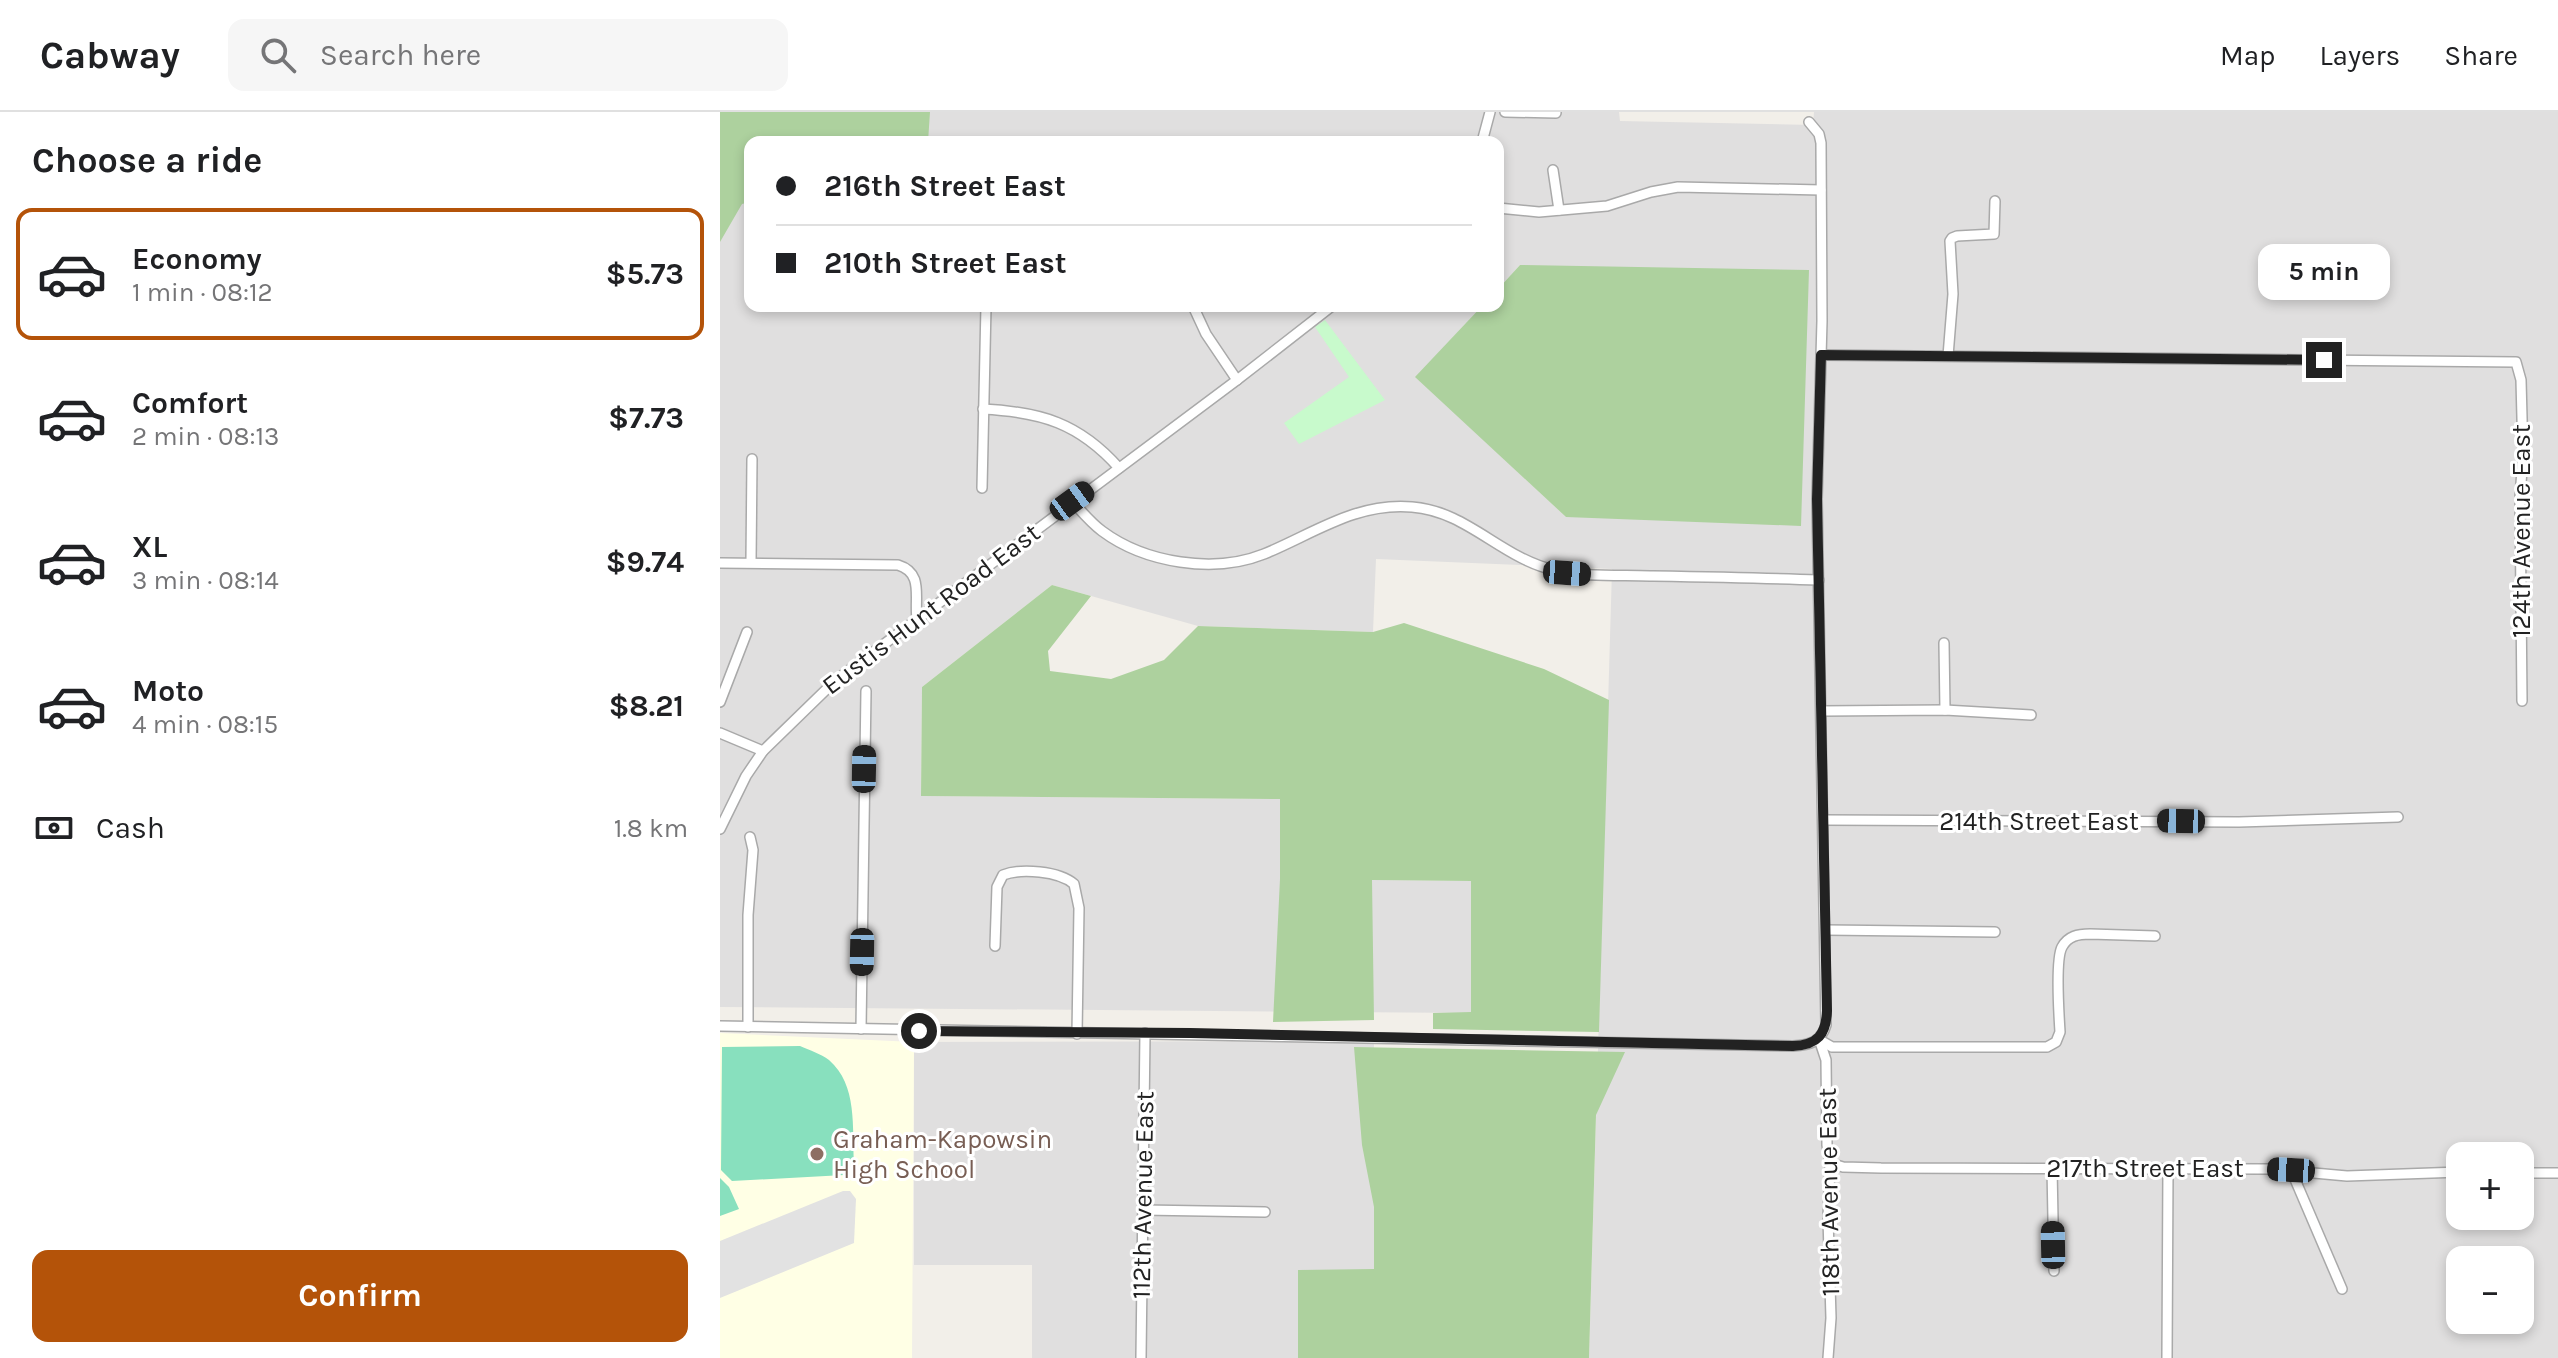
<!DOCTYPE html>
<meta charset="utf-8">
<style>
body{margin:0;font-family:Karla,sans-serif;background:#f6f6f6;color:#202124;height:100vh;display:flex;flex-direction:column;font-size:30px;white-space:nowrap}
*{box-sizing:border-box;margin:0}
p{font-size:26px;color:#757577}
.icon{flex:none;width:44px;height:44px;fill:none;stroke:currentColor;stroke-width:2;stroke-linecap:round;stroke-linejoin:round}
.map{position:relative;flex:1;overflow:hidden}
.panel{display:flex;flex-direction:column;background:#fff;width:720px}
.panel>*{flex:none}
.hud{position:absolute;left:24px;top:24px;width:760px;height:176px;border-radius:16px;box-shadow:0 4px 12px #0003;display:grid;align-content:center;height:176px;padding:0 32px;background:#fff}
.tools{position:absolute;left:1726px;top:1030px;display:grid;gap:16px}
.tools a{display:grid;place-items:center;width:88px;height:88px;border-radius:16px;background:#fff;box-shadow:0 4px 12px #0003;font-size:40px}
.end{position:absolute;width:36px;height:36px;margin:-18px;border:10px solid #222;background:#fff;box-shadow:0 0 0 4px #fff}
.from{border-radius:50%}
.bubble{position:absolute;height:56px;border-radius:16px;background:#fff;box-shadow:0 4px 12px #0003;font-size:26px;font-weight:700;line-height:56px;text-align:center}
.car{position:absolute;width:24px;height:48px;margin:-24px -12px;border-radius:10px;box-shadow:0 0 6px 2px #0007;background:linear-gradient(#222 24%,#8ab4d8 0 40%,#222 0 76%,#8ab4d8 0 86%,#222 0)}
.hud b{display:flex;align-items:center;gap:28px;height:76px;font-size:30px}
.hud b+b{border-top:2px solid #e0e0e0}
.hud i{width:20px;height:20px;background:#202124}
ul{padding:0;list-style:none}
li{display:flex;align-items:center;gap:24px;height:132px;margin:0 16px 12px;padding:0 16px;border:4px solid transparent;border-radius:16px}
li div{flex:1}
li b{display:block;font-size:30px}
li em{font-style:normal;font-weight:700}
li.current{border-color:#b45309}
li>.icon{width:72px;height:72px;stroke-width:1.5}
h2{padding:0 32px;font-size:36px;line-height:96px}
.pay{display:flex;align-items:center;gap:20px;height:88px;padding:0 32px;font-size:30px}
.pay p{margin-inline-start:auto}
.action{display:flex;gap:16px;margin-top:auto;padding:16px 32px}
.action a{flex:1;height:92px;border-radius:16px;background:#b45309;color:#fff;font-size:32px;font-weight:700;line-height:92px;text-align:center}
header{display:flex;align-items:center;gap:48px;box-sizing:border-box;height:112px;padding:0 40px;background:#fff;border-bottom:2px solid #e0e0e0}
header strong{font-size:38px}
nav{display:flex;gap:44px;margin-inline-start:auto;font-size:28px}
.search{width:560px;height:72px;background:#f6f6f6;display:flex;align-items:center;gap:20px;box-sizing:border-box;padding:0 28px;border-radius:16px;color:#757577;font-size:30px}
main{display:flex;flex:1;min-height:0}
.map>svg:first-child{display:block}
</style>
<header>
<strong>Cabway</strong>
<div class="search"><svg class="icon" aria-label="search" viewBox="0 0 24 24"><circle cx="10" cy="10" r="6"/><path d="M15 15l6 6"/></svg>Search here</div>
<nav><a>Map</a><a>Layers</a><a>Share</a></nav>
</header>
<main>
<section class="panel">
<h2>Choose a ride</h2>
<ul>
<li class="current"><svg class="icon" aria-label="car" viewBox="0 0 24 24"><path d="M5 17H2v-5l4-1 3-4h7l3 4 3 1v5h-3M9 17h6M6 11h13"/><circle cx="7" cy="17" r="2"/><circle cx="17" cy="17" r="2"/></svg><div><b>Economy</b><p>1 min · 08:12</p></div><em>$5.73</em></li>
<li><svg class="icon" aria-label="car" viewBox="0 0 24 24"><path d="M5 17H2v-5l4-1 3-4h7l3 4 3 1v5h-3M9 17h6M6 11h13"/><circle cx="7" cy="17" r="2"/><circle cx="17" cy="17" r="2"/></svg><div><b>Comfort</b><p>2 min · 08:13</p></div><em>$7.73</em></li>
<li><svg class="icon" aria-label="car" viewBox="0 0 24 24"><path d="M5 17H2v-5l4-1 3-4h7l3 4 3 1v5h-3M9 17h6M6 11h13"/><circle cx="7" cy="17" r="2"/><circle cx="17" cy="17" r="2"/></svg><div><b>XL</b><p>3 min · 08:14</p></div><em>$9.74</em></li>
<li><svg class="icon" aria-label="car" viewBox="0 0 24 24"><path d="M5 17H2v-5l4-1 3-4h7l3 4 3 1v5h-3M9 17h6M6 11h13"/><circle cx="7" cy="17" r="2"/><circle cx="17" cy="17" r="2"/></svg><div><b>Moto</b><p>4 min · 08:15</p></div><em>$8.21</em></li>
</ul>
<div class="pay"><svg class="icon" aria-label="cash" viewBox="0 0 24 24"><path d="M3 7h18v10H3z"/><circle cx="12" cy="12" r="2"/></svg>Cash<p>1.8 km</p></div>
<div class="action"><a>Confirm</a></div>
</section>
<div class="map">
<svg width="1838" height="1246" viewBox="0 0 1838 1246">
<rect width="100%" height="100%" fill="#f2efe9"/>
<g fill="#e0dfdf" fill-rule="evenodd">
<path d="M0,0H899L900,9L1093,13L1094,0H1838V1246H869L892,457L656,447L653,520L478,514L332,473L202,575L201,684L560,687V767L752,769L751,901L0,895ZM30,30H778V177L800,153L846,405L696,265L762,194H30ZM1740,1044H1800V1104H1740ZM1740,1148H1800V1208H1740Z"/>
<path d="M654,929V1158H578V1246H312V1153H194V930Z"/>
</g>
<path fill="#ffffe5" d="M0,921L194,930L192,1246H0Z"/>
<g fill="#add19e">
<path d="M0,0H210L208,30H30V90L22,92L0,130Z"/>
<path d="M800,153L1089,158L1081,414L846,405L695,265L762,194H778V177Z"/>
<path d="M332,473L371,484L328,539L330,559L391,567L444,548L478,514L653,520L684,511L824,557L889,588L879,920L713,917V901L751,900V769L652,768L654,908L553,910L560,767V687L201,684L202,575Z"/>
<path d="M634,935L905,940L876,1003L869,1246H578V1158L654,1157V1095L642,1033Z"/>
</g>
<path fill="#c8facc" d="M605,208L665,288L579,332L564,311L629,265L595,215Z"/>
<g fill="#88e0be">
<path d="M80,934C89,938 101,942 109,948C138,973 132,1016 134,1051L124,1063L12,1069L1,1058L2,935Z"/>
<path d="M0,1066L9,1075L19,1097L0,1104Z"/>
</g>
<path fill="#e2e2e2" d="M123,1079H130L136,1087L134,1131L0,1186V1129Z"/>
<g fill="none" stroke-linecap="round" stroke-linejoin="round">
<g stroke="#a9a9a9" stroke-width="12">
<g id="minor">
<path d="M785,0L836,1"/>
<path d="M762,30L770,0"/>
<path d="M833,58L839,98"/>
<path d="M778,96L819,100L887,94L931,80L958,75L1101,78"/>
<path d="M473,194L486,222L517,268"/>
<path d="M1101,243L1796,250L1801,268L1803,344L1800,385L1802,589"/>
<path d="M1228,244L1233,182L1230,129L1232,126L1237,124L1274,122L1275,89"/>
<path d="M263,297C321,300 359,311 399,356"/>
<path d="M262,376L266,194"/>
<path d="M352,389C362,400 371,411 382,419C425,451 494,462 544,442C593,422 636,390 692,395C747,399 781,446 834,458C864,465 898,463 930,464C986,465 1043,466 1099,468"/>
<path d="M31,450L32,347"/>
<path d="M0,451L178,453C204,461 194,485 197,507"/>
<path d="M1224,531L1225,598"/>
<path d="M0,590L27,520"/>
<path d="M1102,599L1225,598L1311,603"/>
<path d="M0,621L43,639"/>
<path d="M1104,708L1519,710L1678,705"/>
<path d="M0,717L26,664L43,639L116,568L517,268L612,194"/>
<path d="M1106,818L1275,820"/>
<path d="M275,834L277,775L283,763C301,756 339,759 354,772L359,796L357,922"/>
<path d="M0,914L1073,934C1090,933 1101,930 1106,913L1097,387L1102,209L1101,31L1099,22L1089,10"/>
<path d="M28,915V803L33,738L30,725"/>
<path d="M141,917L146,579"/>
<path d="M1098,927L1112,935H1327L1336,930L1340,920C1339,903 1335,848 1342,835C1348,824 1358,822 1370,822L1435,824"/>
<path d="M1100,930L1106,948L1107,1033L1110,1051L1108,1106L1111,1206L1108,1246"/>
<path d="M1110,1051L1123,1055L1161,1056L1550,1057L1627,1064L1740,1060"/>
<path d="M1332,1056L1334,1159"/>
<path d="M1571,1058L1622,1177"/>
<path d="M1800,1061H1838"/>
<path d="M423,1098L545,1100"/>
<path d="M421,1246L425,921"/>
<path d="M1447,1246L1448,1056"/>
</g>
</g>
<use href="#minor" stroke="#fff" stroke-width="9"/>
</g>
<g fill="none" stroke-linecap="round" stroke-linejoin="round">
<path stroke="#222" stroke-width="10" d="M199,919L470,921L1073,934C1098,933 1106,922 1107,899L1097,387L1101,243L1604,248"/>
</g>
<circle fill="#8d6e63" stroke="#fff" stroke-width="3" cx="97" cy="1042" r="8"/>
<g text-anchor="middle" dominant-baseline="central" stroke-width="6" stroke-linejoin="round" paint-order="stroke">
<g font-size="26" fill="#222" stroke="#fff">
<text transform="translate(1801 419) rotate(-90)">124th Avenue East</text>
<text transform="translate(211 497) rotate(-37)">Eustis Hunt Road East</text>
<text x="1319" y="709">214th Street East</text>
<text x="1425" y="1056">217th Street East</text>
<text transform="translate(1109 1080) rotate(-91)">118th Avenue East</text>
<text transform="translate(423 1083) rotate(-89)">112th Avenue East</text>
</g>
<g font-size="26" fill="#785e54" stroke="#fff" text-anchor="start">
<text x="113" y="1027">Graham-Kapowsin<tspan x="113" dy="30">High School</tspan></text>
</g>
</g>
</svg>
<div class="tools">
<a>+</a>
<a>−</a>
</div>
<i class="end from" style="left:199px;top:919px"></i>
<i class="end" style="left:1604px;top:248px"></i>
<div class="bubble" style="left:1538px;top:132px;width:132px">5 min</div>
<i class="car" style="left:352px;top:389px;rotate:54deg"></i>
<i class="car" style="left:847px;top:461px;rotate:94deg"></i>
<i class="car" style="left:144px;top:657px;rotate:1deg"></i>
<i class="car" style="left:1461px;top:709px;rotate:271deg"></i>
<i class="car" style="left:142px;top:840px;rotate:181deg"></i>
<i class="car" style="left:1571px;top:1058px;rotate:273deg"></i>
<i class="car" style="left:1333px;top:1133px;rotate:359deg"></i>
<div class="hud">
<b><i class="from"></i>216th Street East</b>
<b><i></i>210th Street East</b>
</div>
</div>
</main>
